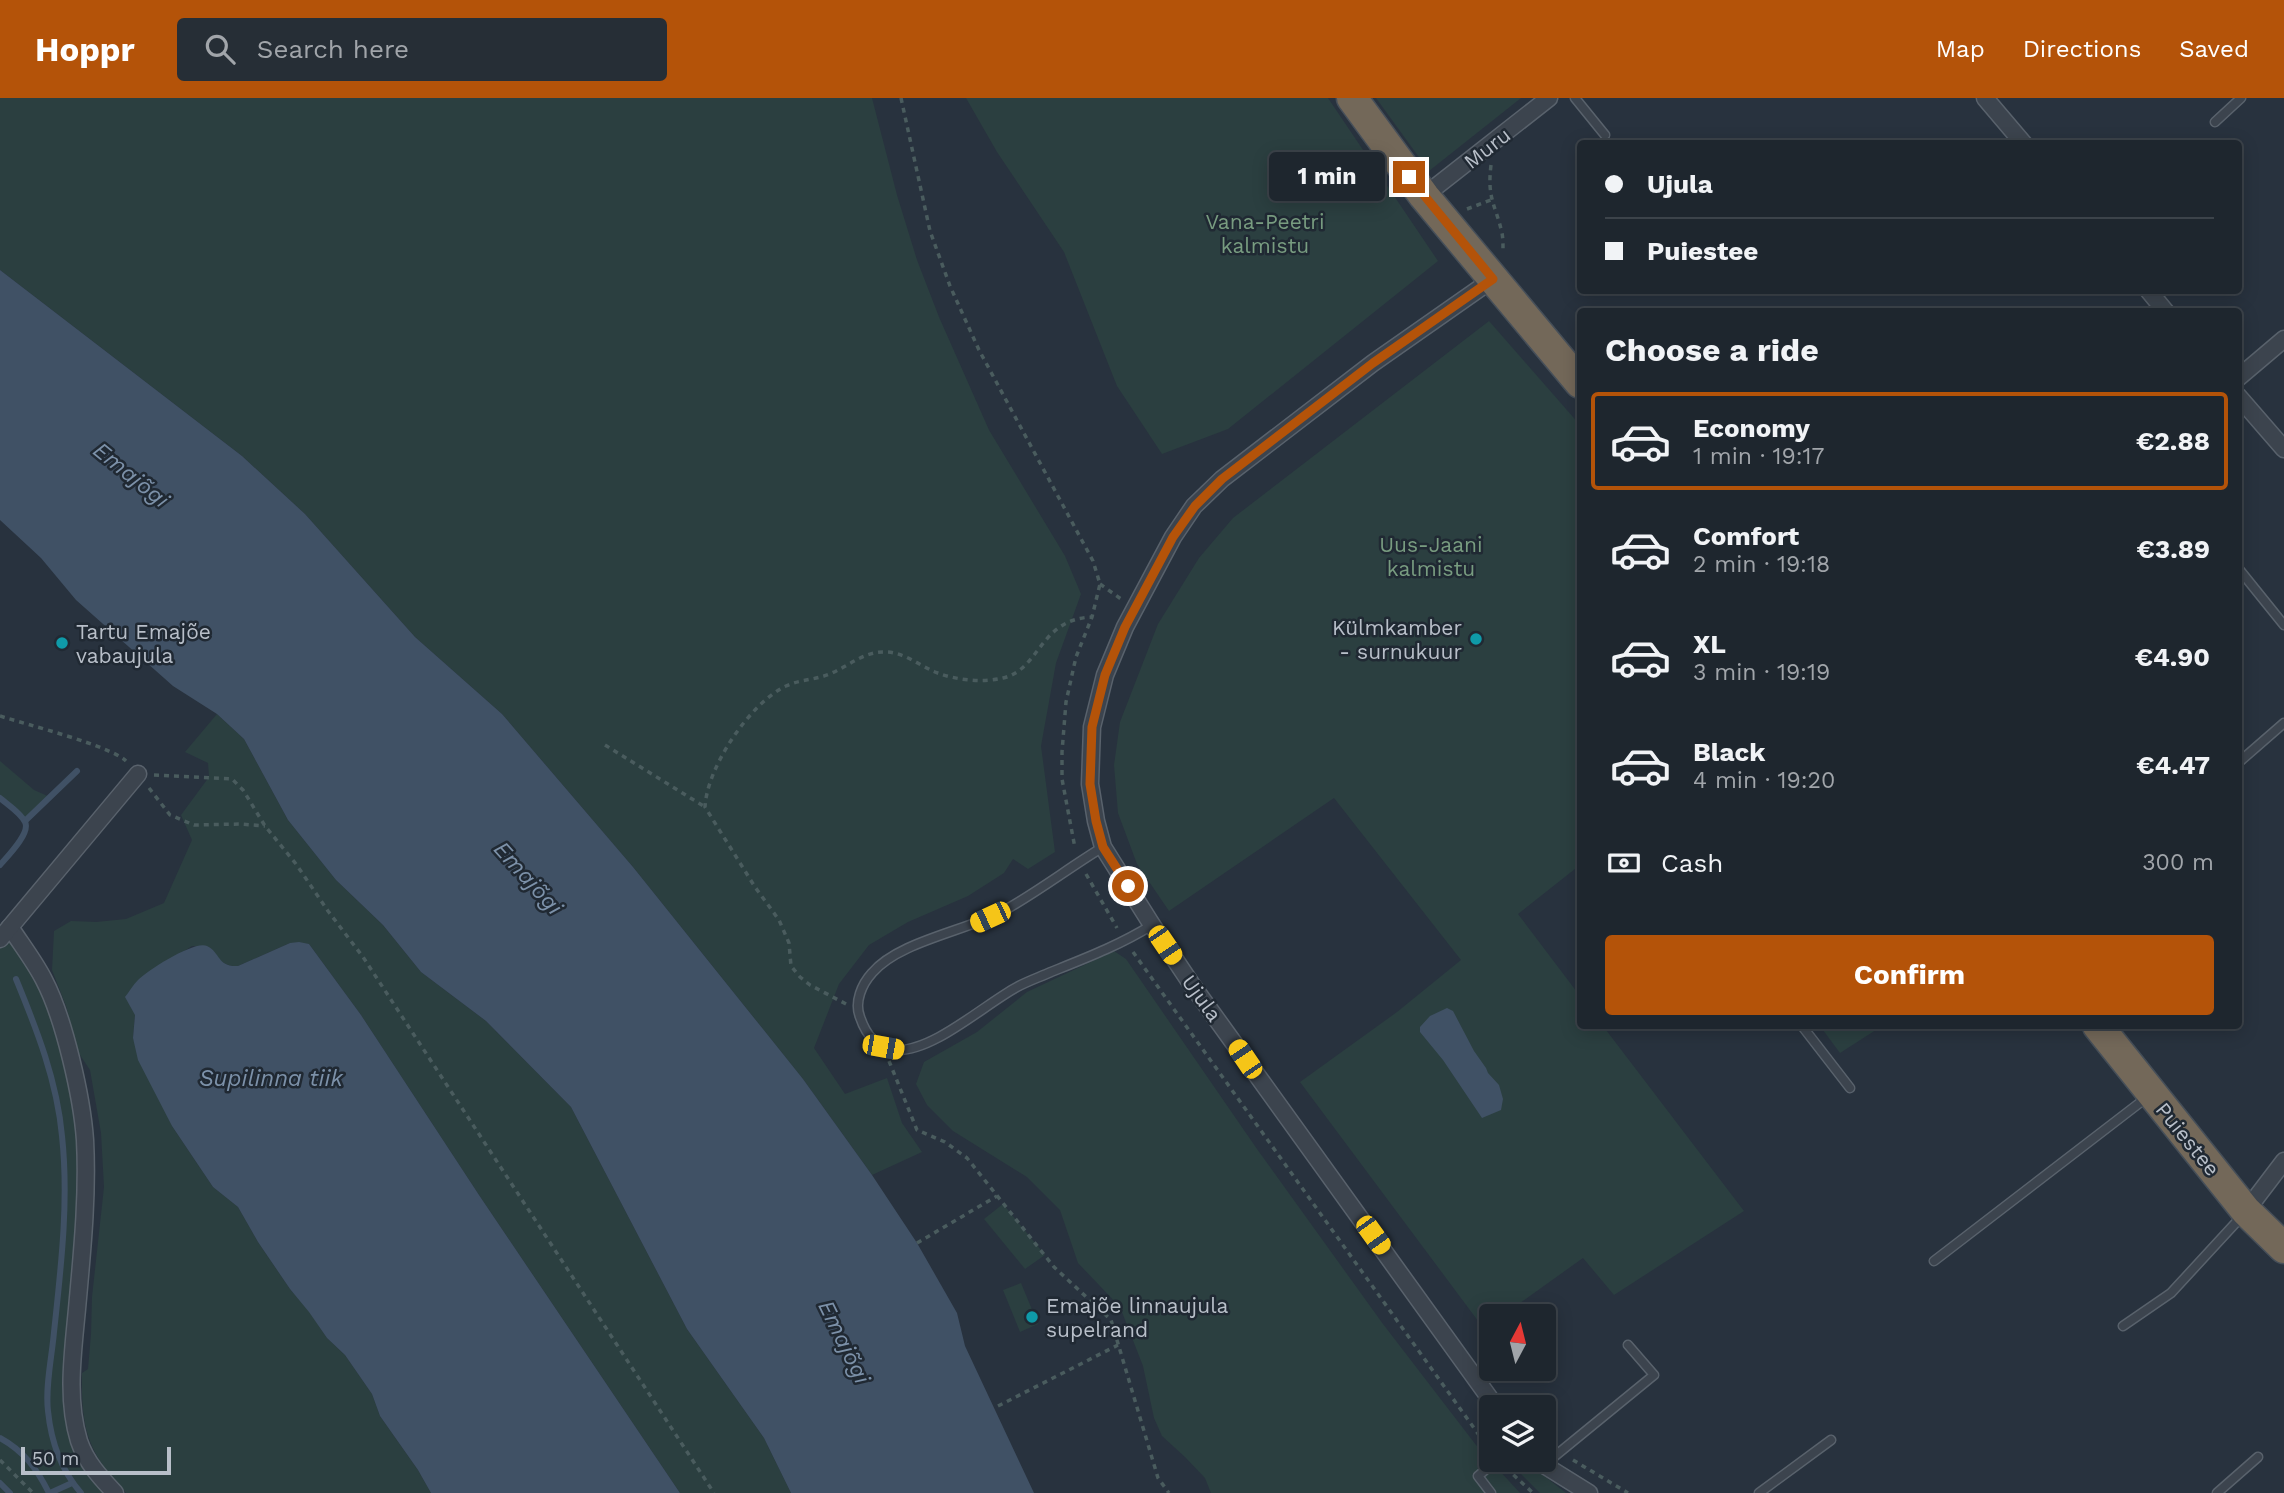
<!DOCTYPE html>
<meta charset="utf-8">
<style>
body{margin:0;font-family:"Work Sans",sans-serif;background:#262e36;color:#f1f3f6;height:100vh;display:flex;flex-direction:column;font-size:26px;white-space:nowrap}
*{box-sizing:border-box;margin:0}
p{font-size:23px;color:#a1a5aa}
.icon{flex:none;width:38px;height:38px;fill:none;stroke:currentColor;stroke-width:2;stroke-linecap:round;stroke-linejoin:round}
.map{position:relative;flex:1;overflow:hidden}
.sheet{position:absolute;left:1577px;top:210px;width:665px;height:721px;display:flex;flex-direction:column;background:#1e262e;border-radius:7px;box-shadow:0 4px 18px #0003,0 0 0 2px #3c434a}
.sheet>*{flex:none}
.guide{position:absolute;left:1577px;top:42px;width:665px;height:154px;border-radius:7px;box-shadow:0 4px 18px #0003,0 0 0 2px #3c434a;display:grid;align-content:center;height:154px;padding:0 28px;background:#1e262e}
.needle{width:46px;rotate:7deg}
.buttons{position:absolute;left:1479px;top:1206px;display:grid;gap:14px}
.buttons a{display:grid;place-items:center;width:77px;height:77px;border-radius:7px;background:#1e262e;box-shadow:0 4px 18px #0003,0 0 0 2px #3c434a;font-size:35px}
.scale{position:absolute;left:21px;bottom:18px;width:150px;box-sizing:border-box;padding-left:7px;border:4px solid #b8bfc9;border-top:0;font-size:19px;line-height:24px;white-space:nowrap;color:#b8bfc9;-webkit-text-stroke:5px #202933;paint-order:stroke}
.end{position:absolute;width:32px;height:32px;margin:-16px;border:9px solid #b45309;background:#fff;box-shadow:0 0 0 4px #fff}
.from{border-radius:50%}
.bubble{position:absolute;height:49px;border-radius:7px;background:#1e262e;box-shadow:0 4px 18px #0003,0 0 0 2px #3c434a;font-size:23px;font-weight:700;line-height:49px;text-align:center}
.car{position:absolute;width:21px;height:42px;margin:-21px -10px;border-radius:9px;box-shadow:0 0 5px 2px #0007;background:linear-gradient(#f5c518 24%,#345 0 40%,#f5c518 0 76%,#345 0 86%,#f5c518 0)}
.guide b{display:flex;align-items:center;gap:24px;height:66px;font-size:26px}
.guide b+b{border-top:2px solid #3c434a}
.guide i{width:18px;height:18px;background:#f1f3f6}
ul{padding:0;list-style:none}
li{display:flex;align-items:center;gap:21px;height:98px;margin:0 14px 10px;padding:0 14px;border:4px solid transparent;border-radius:7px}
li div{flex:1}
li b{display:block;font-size:26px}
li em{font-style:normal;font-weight:700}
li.active{border-color:#b45309}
li>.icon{width:63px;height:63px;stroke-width:1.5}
h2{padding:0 28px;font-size:32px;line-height:84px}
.pay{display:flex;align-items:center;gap:18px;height:77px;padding:0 28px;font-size:26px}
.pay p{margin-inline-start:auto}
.cta{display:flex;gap:14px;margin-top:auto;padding:14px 28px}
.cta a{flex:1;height:80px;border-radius:7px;background:#b45309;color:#fff;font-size:28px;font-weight:700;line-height:80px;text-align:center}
header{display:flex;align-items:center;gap:42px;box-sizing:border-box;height:98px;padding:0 35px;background:#b45309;color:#fff}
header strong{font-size:33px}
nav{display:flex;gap:38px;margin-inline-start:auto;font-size:24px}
.search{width:490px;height:63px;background:#262e36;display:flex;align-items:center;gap:18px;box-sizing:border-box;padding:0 24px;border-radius:7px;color:#a1a5aa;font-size:26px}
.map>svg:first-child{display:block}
</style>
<header>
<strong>Hoppr</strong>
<div class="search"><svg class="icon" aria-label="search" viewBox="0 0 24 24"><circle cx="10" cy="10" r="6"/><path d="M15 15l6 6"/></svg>Search here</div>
<nav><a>Map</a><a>Directions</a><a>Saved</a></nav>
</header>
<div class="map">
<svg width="2284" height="1395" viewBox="0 0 2284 1395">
<rect width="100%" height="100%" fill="#28323e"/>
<g fill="#2b3f40">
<path d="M0,0H872L897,97L917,162L939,219L989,332L1065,458L1081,496L1056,565L1041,648L1055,754L1028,771L1013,761L1004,775L968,798L908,824L869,847L839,886L814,950L845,996L887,980L902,1025L922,1054L872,1077L803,981L633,769L502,616L415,539L305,416L242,358L0,172Z"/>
<path d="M966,0H1328L1438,163L1228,331L1162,356L1117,288L1064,154L997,54Z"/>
<path d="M1376,0H1521L1429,73Z"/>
<path d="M1489,223L1580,327V767L1518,816L1580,898V928H1603L1744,1113L1614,1197L1583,1160L1502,1218H1491V1226L1484,1231L1300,984L1397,914L1461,862L1334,700L1169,813L1137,766L1118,715L1114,667L1120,624L1158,526L1199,460L1233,420Z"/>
<path d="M217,616L244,641L288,722L336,782L383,827L421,874L486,923L571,1009L687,1231L764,1340L791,1395H680L479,1097L361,917L309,846L290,845L238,868C222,869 218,859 209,849L192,848L178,857L135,917L133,940L172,1028L213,1089L238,1109L258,1144L290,1191L309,1213L327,1240L345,1257L372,1296L380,1318L418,1372L431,1395H126C87,1354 81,1330 82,1275L88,1271L91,1236L92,1199L104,1089L101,1035L90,972L78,954L66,908L52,872L54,833L71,823L96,824L126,821L164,805L192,742L181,717L209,679L208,665L185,654Z"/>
<path d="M0,663L34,692L50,699L25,723L0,700Z"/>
<path d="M10,829L44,883L85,1041L72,1272L79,1343L115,1395H0V841Z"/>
<path d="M1114,853L1126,861L1257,1051L1383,1226L1476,1347L1520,1395H1211L1205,1380L1185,1359L1162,1338L1154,1320L1143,1268L1120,1209L1078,1165L1060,1112L1027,1079L953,1033L927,1007L916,986L924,964L977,934L1027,894Z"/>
<path d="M1820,928H1882L1840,955Z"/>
<path d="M1003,1106L1045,1157L1025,1171L984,1121Z"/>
<path d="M1021,1185L1038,1226L1020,1234L1003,1192Z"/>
<path d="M1510,1362H1524L1566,1395H1540L1508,1363Z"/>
</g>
<g fill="#405165">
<path d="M0,172L242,358L305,416L415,539L502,616L633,769L803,981L872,1077L917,1145L957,1215L965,1248L1034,1395H791L764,1340L687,1231L571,1009L486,923L421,874L383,827L336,782L288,722L244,641L217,616L173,588L76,502L41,460L0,422Z"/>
<path d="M299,844L309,846L361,917L479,1097L680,1395H431L418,1372L380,1318L372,1296L345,1257L327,1240L309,1214L290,1191L258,1144L238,1109L213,1089L172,1028L138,962L133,940L135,917L125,899C129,894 133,887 138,882C148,872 195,842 207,848C221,855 217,869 238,868L290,845Z"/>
<path d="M1447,910L1453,913L1474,953L1486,970L1488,975L1499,987L1503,1001L1501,1012L1482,1020L1443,962L1420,934V929L1430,918Z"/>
</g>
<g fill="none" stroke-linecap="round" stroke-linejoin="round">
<g stroke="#405165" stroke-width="6">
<path d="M0,700C7,706 21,715 25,724C31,735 7,759 0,767"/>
<path d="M25,723L77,673"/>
<path d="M16,881C37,932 57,983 62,1038C69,1103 61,1169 54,1234C52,1258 45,1289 48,1313C51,1343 61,1372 81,1395"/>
<path d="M0,1340C24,1353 37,1371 49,1395"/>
<path d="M0,1385L10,1395"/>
<path d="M50,1395L72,1385"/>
</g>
<g stroke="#59626c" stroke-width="11">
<g id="lane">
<path d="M1575,0L1605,37"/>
<path d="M2215,24L2241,0"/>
<path d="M2238,470L2284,527"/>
<path d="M2238,665L2284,625"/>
<path d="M1103,749C1070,769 1039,793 1005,812C967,833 899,843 872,875C862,886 854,904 860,919C866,937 876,950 896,952C933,954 985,906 1017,889C1028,883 1040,879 1051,874C1086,860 1120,847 1152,827"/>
<path d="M1802,928L1850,990"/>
<path d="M1934,1163L2146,1000"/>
<path d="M2123,1228L2171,1195L2242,1118"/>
<path d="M1544,1367L1654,1277L1628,1247"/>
<path d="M1491,1395L1478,1378L1497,1362"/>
<path d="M1759,1395L1831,1342"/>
<path d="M2217,1395L2258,1359"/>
</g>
</g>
<g stroke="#59626c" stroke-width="19">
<g id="street">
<path d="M1985,0L2024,46"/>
<path d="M1424,98L1549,0"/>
<path d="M1493,181L1373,265L1222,381L1194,408L1173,439L1125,529L1105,577L1092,629L1090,686L1096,723L1103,749L1152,827L1192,887L1496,1309"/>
<path d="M2148,192L2166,214"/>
<path d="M2238,280L2284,241"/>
<path d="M2238,298L2284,351"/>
<path d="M10,829C21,846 35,864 44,882C64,920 82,999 85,1042C88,1098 82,1155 77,1211C73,1254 66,1301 79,1343C86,1364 100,1379 115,1395"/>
<path d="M0,841L138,676"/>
<path d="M2246,1113L2284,1063"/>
<path d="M1539,1362L1544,1367L1589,1395"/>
</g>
</g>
<g stroke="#464f59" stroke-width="33">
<g id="highway">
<path d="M1352,0L1424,98L1580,285"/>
<path d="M2098,928L2246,1113L2284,1150"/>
</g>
</g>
<g stroke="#4a5c5e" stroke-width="3.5" stroke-dasharray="5 5" stroke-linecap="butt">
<path d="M901,0L930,133L950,188L979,252L1093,463L1100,486L1092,519L1076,559L1066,604L1062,654V681L1075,750"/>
<path d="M1491,67C1487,101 1495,105 1502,135C1503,140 1503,146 1503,151"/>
<path d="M1467,111L1491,102"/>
<path d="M1100,486L1121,501"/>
<path d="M0,618C25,626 111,648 126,663"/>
<path d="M605,647L705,709"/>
<path d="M154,677L232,681L243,692L265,728L296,766L328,813L363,859L714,1395"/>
<path d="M149,690L170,717L194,727L240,726L265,728"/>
<path d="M1086,776L1117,830"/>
<path d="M1133,854L1489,1351"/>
<path d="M846,906L810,887L800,879L791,868L789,845L779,822L755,789L705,709C707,669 750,605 786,588C801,581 817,582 832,575C850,567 865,553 886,554C903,554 919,567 935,574C955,582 982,585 1003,580C1041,571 1039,521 1092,519"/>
<path d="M889,963L917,1032L945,1044L967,1060L1054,1169L1111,1222L1158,1380L1169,1395"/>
<path d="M917,1145L997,1098"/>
<path d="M1512,1299L1519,1309"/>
<path d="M998,1308L1118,1247"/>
<path d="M1544,1337L1550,1344"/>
<path d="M0,1362L33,1395"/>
<path d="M1573,1362L1628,1395"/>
<path d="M1506,1370L1533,1395"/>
</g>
<use href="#lane" stroke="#3c444e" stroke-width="8"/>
<use href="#street" stroke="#3c444e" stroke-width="16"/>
<use href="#highway" stroke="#736859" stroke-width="30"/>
</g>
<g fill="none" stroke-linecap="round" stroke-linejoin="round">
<path stroke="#b45309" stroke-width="9" d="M1128,788L1103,749L1096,723L1090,686L1092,629L1105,577L1125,529L1173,439L1195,408L1222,381L1373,265L1493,181L1409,79"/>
</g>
<g fill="#0f9aa8" stroke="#202933" stroke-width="2.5">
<circle cx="1476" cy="541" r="7"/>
<circle cx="62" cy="545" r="7"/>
<circle cx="1032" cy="1219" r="7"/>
</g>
<g text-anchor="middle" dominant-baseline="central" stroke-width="5" stroke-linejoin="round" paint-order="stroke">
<g font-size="21" fill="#b8bfc9" stroke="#202933">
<text transform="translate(1487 50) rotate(-38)">Muru</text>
<text transform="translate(1202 900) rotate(54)">Ujula</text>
<text transform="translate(2188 1041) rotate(51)">Puiestee</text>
</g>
<g font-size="21" fill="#789c80" stroke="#202933">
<text x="1265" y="123">Vana-Peetri<tspan x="1265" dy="24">kalmistu</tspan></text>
<text x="1431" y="446">Uus-Jaani<tspan x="1431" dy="24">kalmistu</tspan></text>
</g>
<g font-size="21" fill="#b8bfc9" stroke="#202933" text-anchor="start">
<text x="1462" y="529" text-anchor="end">Külmkamber<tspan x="1462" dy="24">- surnukuur</tspan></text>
<text x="76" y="533">Tartu Emajõe<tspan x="76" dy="24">vabaujula</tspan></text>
<text x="1046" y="1207">Emajõe linnaujula<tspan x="1046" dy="24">supelrand</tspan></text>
</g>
<g font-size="23" font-style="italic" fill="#7c91a9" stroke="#202933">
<text transform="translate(131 377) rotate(39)">Emajõgi</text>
<text transform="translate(528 780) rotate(48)">Emajõgi</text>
<text x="271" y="980">Supilinna tiik</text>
<text transform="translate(844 1244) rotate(64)">Emajõgi</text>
</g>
</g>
</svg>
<div class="buttons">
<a><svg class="needle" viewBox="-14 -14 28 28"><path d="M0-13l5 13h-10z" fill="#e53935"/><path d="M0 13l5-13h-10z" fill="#a1a5aa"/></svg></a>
<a><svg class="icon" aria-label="layers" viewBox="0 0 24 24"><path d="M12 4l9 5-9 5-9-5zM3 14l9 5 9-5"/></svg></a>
</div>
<div class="scale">50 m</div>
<i class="end from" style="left:1128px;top:788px"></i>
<i class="end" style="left:1409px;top:79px"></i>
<div class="bubble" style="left:1269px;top:54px;width:116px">1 min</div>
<i class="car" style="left:990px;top:819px;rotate:245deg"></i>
<i class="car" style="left:1165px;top:847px;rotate:146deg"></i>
<i class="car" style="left:883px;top:949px;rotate:100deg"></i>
<i class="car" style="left:1245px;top:961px;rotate:326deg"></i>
<i class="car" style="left:1373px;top:1137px;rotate:144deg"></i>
<div class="guide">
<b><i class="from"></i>Ujula</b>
<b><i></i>Puiestee</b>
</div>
<section class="sheet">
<h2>Choose a ride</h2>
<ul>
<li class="active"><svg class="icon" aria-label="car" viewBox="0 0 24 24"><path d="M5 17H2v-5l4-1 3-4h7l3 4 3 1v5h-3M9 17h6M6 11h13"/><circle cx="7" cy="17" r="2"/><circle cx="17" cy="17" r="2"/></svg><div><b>Economy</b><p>1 min · 19:17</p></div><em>€2.88</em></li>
<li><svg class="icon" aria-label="car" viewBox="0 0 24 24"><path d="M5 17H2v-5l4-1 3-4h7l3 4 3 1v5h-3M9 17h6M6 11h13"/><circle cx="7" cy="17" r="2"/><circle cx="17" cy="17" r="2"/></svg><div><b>Comfort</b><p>2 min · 19:18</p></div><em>€3.89</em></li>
<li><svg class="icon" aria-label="car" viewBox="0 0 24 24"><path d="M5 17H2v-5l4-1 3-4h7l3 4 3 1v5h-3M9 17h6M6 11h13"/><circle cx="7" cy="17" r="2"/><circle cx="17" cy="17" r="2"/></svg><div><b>XL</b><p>3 min · 19:19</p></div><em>€4.90</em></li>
<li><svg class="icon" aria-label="car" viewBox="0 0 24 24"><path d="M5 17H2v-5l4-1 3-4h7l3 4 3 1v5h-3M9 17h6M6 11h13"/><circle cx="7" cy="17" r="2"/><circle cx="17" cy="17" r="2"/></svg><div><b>Black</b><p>4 min · 19:20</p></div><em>€4.47</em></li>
</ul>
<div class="pay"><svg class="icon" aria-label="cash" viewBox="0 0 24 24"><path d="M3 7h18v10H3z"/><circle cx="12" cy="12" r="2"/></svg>Cash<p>300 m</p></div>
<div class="cta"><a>Confirm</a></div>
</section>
</div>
